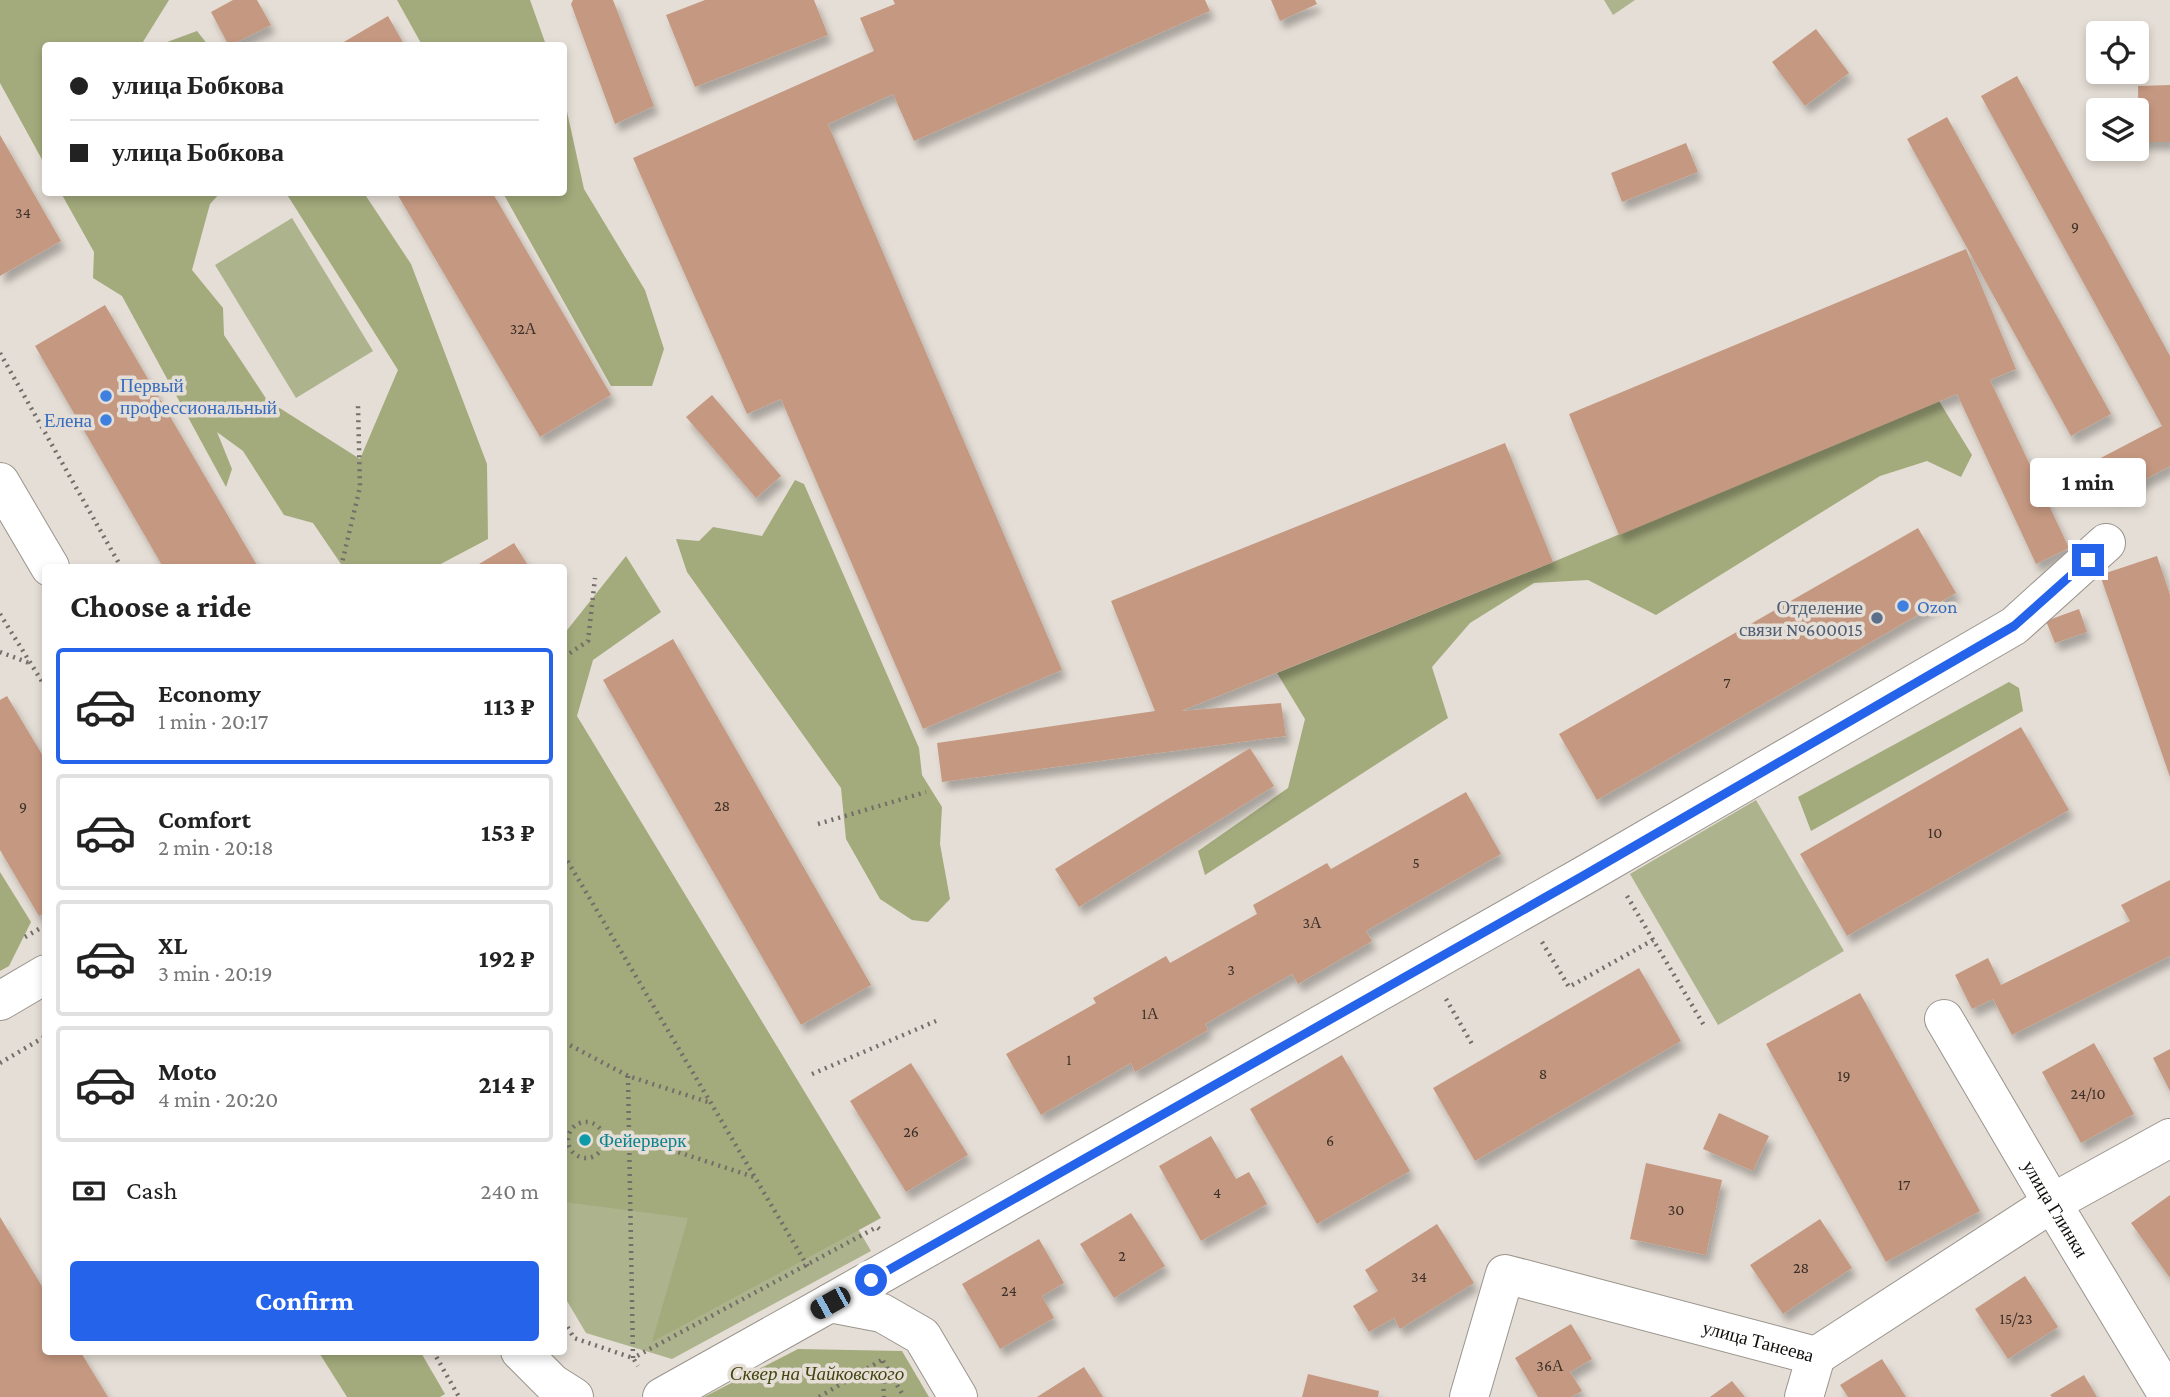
<!DOCTYPE html>
<meta charset="utf-8">
<style>
body{margin:0;font-family:"Crimson Pro",serif;background:#f6f6f6;color:#222;height:100vh;display:flex;flex-direction:column;font-size:26px;white-space:nowrap}
*{box-sizing:border-box;margin:0}
p{font-size:23px;color:#767676}
.icon{flex:none;width:38px;height:38px;fill:none;stroke:currentColor;stroke-width:2;stroke-linecap:round;stroke-linejoin:round}
.map{position:relative;flex:1;overflow:hidden}
.drawer{position:absolute;left:42px;top:564px;width:525px;height:791px;display:flex;flex-direction:column;background:#fff;border-radius:7px;box-shadow:0 4px 10px #0003}
.drawer>*{flex:none}
.banner{position:absolute;left:42px;top:42px;width:525px;height:154px;border-radius:7px;box-shadow:0 4px 10px #0003;display:grid;align-content:center;height:154px;padding:0 28px;background:#fff}
.fabs{position:absolute;left:2086px;top:21px;display:grid;gap:14px}
.fabs a{display:grid;place-items:center;width:63px;height:63px;border-radius:7px;background:#fff;box-shadow:0 4px 10px #0003;font-size:35px}
.end{position:absolute;width:32px;height:32px;margin:-16px;border:9px solid #2563eb;background:#fff;box-shadow:0 0 0 4px #fff}
.from{border-radius:50%}
.bubble{position:absolute;height:49px;border-radius:7px;background:#fff;box-shadow:0 4px 10px #0003;font-size:23px;font-weight:700;line-height:49px;text-align:center}
.car{position:absolute;width:21px;height:42px;margin:-21px -10px;border-radius:9px;box-shadow:0 0 5px 2px #0007;background:linear-gradient(#222 24%,#8ab4d8 0 40%,#222 0 76%,#8ab4d8 0 86%,#222 0)}
.banner b{display:flex;align-items:center;gap:24px;height:66px;font-size:26px}
.banner b+b{border-top:2px solid #e0e0e0}
.banner i{width:18px;height:18px;background:#222}
ul{padding:0;list-style:none}
li{display:flex;align-items:center;gap:21px;height:116px;margin:0 14px 10px;padding:0 14px;border:4px solid #e0e0e0;border-radius:7px}
li div{flex:1}
li b{display:block;font-size:26px}
li em{font-style:normal;font-weight:700}
li.on{border-color:#2563eb}
li>.icon{width:63px;height:63px;stroke-width:1.5}
h2{padding:0 28px;font-size:32px;line-height:84px}
.pay{display:flex;align-items:center;gap:18px;height:77px;padding:0 28px;font-size:26px}
.pay p{margin-inline-start:auto}
.cta{display:flex;gap:14px;margin-top:auto;padding:14px 28px}
.cta a{flex:1;height:80px;border-radius:7px;background:#2563eb;color:#fff;font-size:28px;font-weight:700;line-height:80px;text-align:center}
.map>svg:first-child{display:block}
</style>
<div class="map">
<svg width="2170" height="1397" viewBox="0 0 2170 1397">
<defs>
<filter id="shadow"><feDropShadow dx="4.5" dy="8" stdDeviation="3.5" flood-color="#0004"/></filter>
</defs>
<rect width="100%" height="100%" fill="#e5ded6"/>
<g fill="#adb38c">
<path d="M1604,0H1635L1613,15Z"/>
<path d="M292,218L373,351L296,398L215,265Z"/>
<path d="M564,726L871,1251L672,1359L586,1333L564,1296Z"/>
<path d="M1756,800L1844,951L1718,1025L1630,874Z"/>
</g>
<g fill="#a3aa7c">
<path d="M0,0H169L141,45L46,46L45,165L0,83Z"/>
<path d="M397,0H530L546,45H422Z"/>
<path d="M197,31L208,45H159Z"/>
<path d="M564,98L584,189L645,290L664,349L652,386H611L503,193L564,192Z"/>
<path d="M61,193H220L210,204L192,270L223,308L224,335L267,400L360,459L398,370L286,193H364L411,264L487,464L488,539L435,567H343L313,523L284,515L243,451L217,432L232,469L226,487L122,296L93,278L94,252Z"/>
<path d="M1939,401L1972,455L1961,477L1927,461L1880,476L1656,615L1588,580L1534,583L1470,623L1432,667L1448,718L1205,875L1198,851L1288,788L1305,719L1277,673L1553,562Z"/>
<path d="M795,480L804,484L919,748L922,775L942,807L940,844L950,899L928,922L912,920L880,899L846,839L841,788L687,572L676,539L699,541L713,527L762,536Z"/>
<path d="M626,556L661,612L593,660L577,716L881,1218L652,1342L688,1218L564,1202V634Z"/>
<path d="M2009,682L2019,688L2023,711L1811,831L1798,797Z"/>
<path d="M0,872L31,922L9,966L0,971Z"/>
<path d="M798,1349L902,1351L929,1397H704Z"/>
<path d="M318,1351H420L445,1394L440,1397H347Z"/>
</g>
<g fill="#c59881" filter="url(#shadow)">
<path d="M233,0H257L271,25L229,46L211,12Z"/>
<path d="M573,0H613L654,106L615,124L571,4Z"/>
<path d="M705,0H814L828,35L695,87L666,15Z"/>
<path d="M893,0H1205L1210,11L914,141L893,94L828,124L1062,670L923,729L781,399L747,414L633,158L874,51L860,18L895,4Z"/>
<path d="M1271,0H1315L1317,4L1280,21Z"/>
<path d="M388,16L405,46H337Z"/>
<path d="M1816,29L1849,73L1805,106L1772,62Z"/>
<path d="M2017,76L2170,356V466L2113,497L2093,462L2162,426L1981,96Z"/>
<path d="M2170,85V142H2139L2138,86Z"/>
<path d="M1947,117L2111,414L2071,436L1907,139Z"/>
<path d="M0,135L61,241L0,276Z"/>
<path d="M1686,143L1698,172L1622,202L1611,173Z"/>
<path d="M396,192H492L611,395L540,437Z"/>
<path d="M1966,249L2016,369L1990,380L2069,548L2036,564L1957,394L1619,535L1569,414Z"/>
<path d="M105,305L137,360L258,567H163L35,346Z"/>
<path d="M712,395L781,476L756,498L686,417Z"/>
<path d="M1505,443L1553,562L1181,711L1281,703L1286,736L942,782L937,743L1155,711L1111,601Z"/>
<path d="M1918,528L1956,593L1597,800L1559,734Z"/>
<path d="M514,543L529,567H474Z"/>
<path d="M2157,556L2170,595V777L2100,575Z"/>
<path d="M2079,609L2087,632L2055,643L2046,621Z"/>
<path d="M673,639L871,985L801,1025L603,680Z"/>
<path d="M7,696L46,761V912L39,916L0,850V700Z"/>
<path d="M2021,727L2069,810L1847,936L1800,854Z"/>
<path d="M1250,748L1274,786L1079,907L1055,869Z"/>
<path d="M1466,792L1501,854L1366,931L1372,941L1298,984L1292,974L1205,1024L1208,1030L1135,1072L1131,1063L1041,1115L1006,1054L1096,1003L1093,998L1166,956L1170,963L1257,914L1253,905L1327,863L1331,869Z"/>
<path d="M2170,880V956L2012,1035L1993,999L1972,1009L1955,975L1988,958L2001,985L2130,921L2121,905Z"/>
<path d="M1639,968L1681,1041L1475,1161L1433,1088Z"/>
<path d="M1860,993L1980,1211L1886,1262L1766,1044Z"/>
<path d="M2094,1043L2134,1114L2081,1143L2042,1072Z"/>
<path d="M2170,1049V1091L2153,1058Z"/>
<path d="M1342,1055L1410,1171L1317,1224L1250,1109Z"/>
<path d="M911,1063L968,1155L906,1192L850,1101Z"/>
<path d="M1719,1113L1769,1136L1753,1171L1703,1149Z"/>
<path d="M1211,1136L1236,1179L1249,1172L1267,1204L1201,1241L1159,1166Z"/>
<path d="M1646,1163L1722,1180L1706,1255L1630,1239Z"/>
<path d="M2170,1195V1278L2131,1223Z"/>
<path d="M1131,1213L1165,1266L1114,1298L1080,1244Z"/>
<path d="M0,1217L46,1293V1351H80L108,1397H0Z"/>
<path d="M1820,1219L1852,1268L1783,1314L1750,1265Z"/>
<path d="M1437,1224L1474,1283L1400,1329L1394,1318L1369,1332L1353,1306L1378,1291L1365,1270Z"/>
<path d="M1039,1239L1064,1283L1042,1296L1054,1318L1000,1349L962,1284Z"/>
<path d="M2025,1276L2058,1327L2008,1359L1975,1309Z"/>
<path d="M1571,1324L1592,1359L1570,1372L1582,1391L1571,1397H1538L1515,1358Z"/>
<path d="M1882,1359L1906,1397H1848L1840,1385Z"/>
<path d="M1084,1367L1103,1397H1037Z"/>
<path d="M1308,1374L1379,1391L1378,1397H1302Z"/>
<path d="M2084,1375L2097,1397H2052L2050,1395Z"/>
<path d="M1732,1381L1745,1397H1710Z"/>
</g>
<g fill="none" stroke-linecap="round" stroke-linejoin="round">
<g stroke="#9a948c" stroke-width="40">
<g id="minor">
<path d="M0,1001L46,974"/>
<path id="s1" d="M1944,1019L2052,1203L2169,1397"/>
<path d="M830,1303L1583,876L2014,626L2106,543"/>
<path id="s2" d="M1469,1397L1505,1274L1816,1356L2052,1203L2170,1138"/>
<path d="M1804,1397L1816,1356"/>
</g>
</g>
<g stroke="#9a948c" stroke-width="40">
<g id="major">
<path d="M0,482L50,567"/>
<path d="M520,1351L552,1383L574,1397"/>
<path d="M662,1397L830,1303L882,1313L922,1336L958,1397"/>
</g>
</g>
<g stroke="#736e69" stroke-width="4.5" stroke-dasharray="2 5" stroke-linecap="butt">
<path d="M0,353L121,567"/>
<path d="M341,567L360,487L358,406"/>
<path d="M0,614L46,688"/>
<path d="M0,652L29,663"/>
<path d="M564,657L588,641L595,578"/>
<path d="M818,824L926,792"/>
<path d="M564,855L808,1267"/>
<path d="M1627,896L1705,1027"/>
<path d="M25,937L46,925"/>
<path d="M1542,942L1569,987L1653,940"/>
<path d="M1446,999L1472,1044"/>
<path d="M564,1042L628,1076L711,1103"/>
<path d="M0,1063L46,1036"/>
<path d="M812,1074L936,1021"/>
<path d="M628,1076L633,1358L877,1227L882,1231"/>
<circle cx="586" cy="1140" r="18"/>
<path d="M604,1138L629,1136L754,1177"/>
<path d="M564,1321L574,1338L633,1358L638,1366"/>
<path d="M433,1351L459,1397"/>
<path d="M882,1361L884,1397"/>
<path d="M883,1361L904,1397"/>
<path d="M819,1397L885,1358"/>
</g>
<use href="#minor" stroke="#fff" stroke-width="38"/>
<use href="#major" stroke="#fff" stroke-width="38"/>
</g>
<g fill="none" stroke-linecap="round" stroke-linejoin="round">
<path stroke="#2563eb" stroke-width="9" d="M871,1280L1583,876L2014,626L2088,560"/>
</g>
<g fill="#3f7fe0" stroke="#e5ded6" stroke-width="2.5">
<circle cx="106" cy="396" r="7"/>
<circle cx="106" cy="420" r="7"/>
<circle cx="1903" cy="606" r="7"/>
</g>
<circle fill="#5c6f8a" stroke="#e5ded6" stroke-width="2.5" cx="1877" cy="618" r="7"/>
<circle fill="#0f9aa8" stroke="#e5ded6" stroke-width="2.5" cx="585" cy="1140" r="7"/>
<g text-anchor="middle" dominant-baseline="central" stroke-width="7" stroke-linejoin="round" paint-order="stroke">
<g font-size="16" fill="#3c3028">
<text x="23" y="212">34</text>
<text x="2075" y="226">9</text>
<text x="523" y="328">32А</text>
<text x="1727" y="682">7</text>
<text x="722" y="805">28</text>
<text x="23" y="806">9</text>
<text x="1935" y="832">10</text>
<text x="1416" y="862">5</text>
<text x="1312" y="922">3А</text>
<text x="1231" y="969">3</text>
<text x="1150" y="1013">1А</text>
<text x="1069" y="1059">1</text>
<text x="1543" y="1073">8</text>
<text x="1844" y="1075">19</text>
<text x="2088" y="1093">24/10</text>
<text x="911" y="1131">26</text>
<text x="1330" y="1140">6</text>
<text x="1904" y="1184">17</text>
<text x="1217" y="1192">4</text>
<text x="1676" y="1209">30</text>
<text x="1122" y="1255">2</text>
<text x="1801" y="1267">28</text>
<text x="1419" y="1276">34</text>
<text x="1009" y="1290">24</text>
<text x="2016" y="1318">15/23</text>
<text x="1550" y="1365">36А</text>
</g>
<g font-size="19" fill="#366cbe" stroke="#e5ded6" text-anchor="start">
<text x="120" y="385">Первый<tspan x="120" dy="22">профессиональный</tspan></text>
<text x="92" y="420" text-anchor="end">Елена</text>
<text x="1917" y="606">Ozon</text>
</g>
<g font-size="19" fill="#4e5e75" stroke="#e5ded6" text-anchor="end">
<text x="1863" y="607">Отделение<tspan x="1863" dy="22">связи №600015</tspan></text>
</g>
<g font-size="19" fill="#0d838f" stroke="#e5ded6" text-anchor="start">
<text x="599" y="1140">Фейерверк</text>
</g>
<g font-size="19" fill="#0f0d0a" stroke="#e5ded6">
<text stroke="none"><textPath href="#s1" startOffset="220">улица Глинки</textPath></text>
<text stroke="none"><textPath href="#s2" startOffset="390">улица Танеева</textPath></text>
</g>
<g font-size="19" font-style="italic" fill="#41450f" stroke="#e5ded6">
<text x="817" y="1373">Сквер на Чайковского</text>
</g>
</g>
</svg>
<div class="fabs">
<a><svg class="icon" aria-label="locate" viewBox="0 0 24 24"><circle cx="12" cy="12" r="6"/><path d="M12 2v4M12 18v4M2 12h4M18 12h4"/></svg></a>
<a><svg class="icon" aria-label="layers" viewBox="0 0 24 24"><path d="M12 4l9 5-9 5-9-5zM3 14l9 5 9-5"/></svg></a>
</div>
<i class="end from" style="left:871px;top:1280px"></i>
<i class="end" style="left:2088px;top:560px"></i>
<div class="bubble" style="left:2030px;top:458px;width:116px">1 min</div>
<i class="car" style="left:830px;top:1303px;rotate:241deg"></i>
<div class="banner">
<b><i class="from"></i>улица Бобкова</b>
<b><i></i>улица Бобкова</b>
</div>
<section class="drawer">
<h2>Choose a ride</h2>
<ul>
<li class="on"><svg class="icon" aria-label="car" viewBox="0 0 24 24"><path d="M5 17H2v-5l4-1 3-4h7l3 4 3 1v5h-3M9 17h6M6 11h13"/><circle cx="7" cy="17" r="2"/><circle cx="17" cy="17" r="2"/></svg><div><b>Economy</b><p>1 min · 20:17</p></div><em>113 ₽</em></li>
<li><svg class="icon" aria-label="car" viewBox="0 0 24 24"><path d="M5 17H2v-5l4-1 3-4h7l3 4 3 1v5h-3M9 17h6M6 11h13"/><circle cx="7" cy="17" r="2"/><circle cx="17" cy="17" r="2"/></svg><div><b>Comfort</b><p>2 min · 20:18</p></div><em>153 ₽</em></li>
<li><svg class="icon" aria-label="car" viewBox="0 0 24 24"><path d="M5 17H2v-5l4-1 3-4h7l3 4 3 1v5h-3M9 17h6M6 11h13"/><circle cx="7" cy="17" r="2"/><circle cx="17" cy="17" r="2"/></svg><div><b>XL</b><p>3 min · 20:19</p></div><em>192 ₽</em></li>
<li><svg class="icon" aria-label="car" viewBox="0 0 24 24"><path d="M5 17H2v-5l4-1 3-4h7l3 4 3 1v5h-3M9 17h6M6 11h13"/><circle cx="7" cy="17" r="2"/><circle cx="17" cy="17" r="2"/></svg><div><b>Moto</b><p>4 min · 20:20</p></div><em>214 ₽</em></li>
</ul>
<div class="pay"><svg class="icon" aria-label="cash" viewBox="0 0 24 24"><path d="M3 7h18v10H3z"/><circle cx="12" cy="12" r="2"/></svg>Cash<p>240 m</p></div>
<div class="cta"><a>Confirm</a></div>
</section>
</div>
